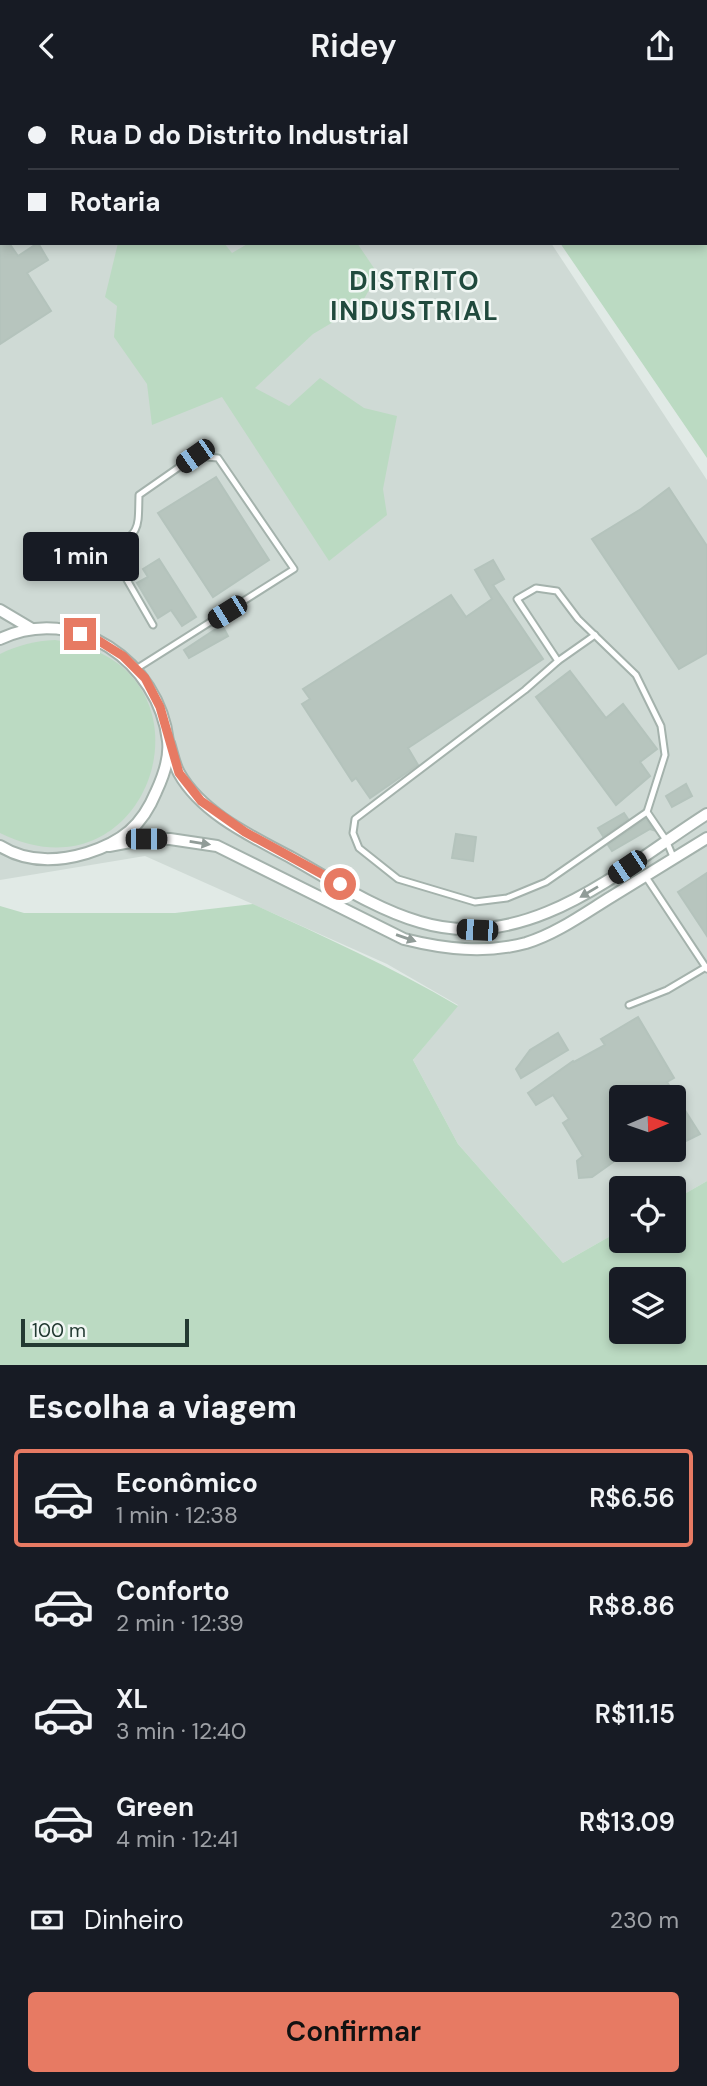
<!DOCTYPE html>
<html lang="pt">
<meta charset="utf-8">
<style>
body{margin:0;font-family:"DM Sans",sans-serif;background:#20242c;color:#f1f3f6;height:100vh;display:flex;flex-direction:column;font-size:26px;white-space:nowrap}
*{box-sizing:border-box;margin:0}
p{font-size:23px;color:#9ea1a6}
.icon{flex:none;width:38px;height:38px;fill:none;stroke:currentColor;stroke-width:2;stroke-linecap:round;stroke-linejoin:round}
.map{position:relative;height:1274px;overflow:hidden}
.details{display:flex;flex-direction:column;background:#171b24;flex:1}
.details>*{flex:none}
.guide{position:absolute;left:0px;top:0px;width:707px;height:154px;box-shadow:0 4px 10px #0003;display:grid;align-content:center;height:154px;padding:0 28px;background:#171b24}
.needle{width:46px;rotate:88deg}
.controls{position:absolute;left:609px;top:994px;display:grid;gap:14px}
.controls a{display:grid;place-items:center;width:77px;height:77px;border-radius:7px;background:#171b24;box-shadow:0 4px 10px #0003;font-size:35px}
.scale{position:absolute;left:21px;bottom:18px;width:168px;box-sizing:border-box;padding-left:7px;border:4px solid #233a32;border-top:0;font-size:19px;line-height:24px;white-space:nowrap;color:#233a32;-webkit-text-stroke:5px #f1f7f4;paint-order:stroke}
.end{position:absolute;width:32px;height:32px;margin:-16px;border:9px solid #e77a63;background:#fff;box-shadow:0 0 0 4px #fff}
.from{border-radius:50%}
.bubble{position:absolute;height:49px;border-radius:7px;background:#171b24;box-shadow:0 4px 10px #0003;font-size:23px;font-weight:600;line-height:49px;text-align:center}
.car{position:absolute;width:21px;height:42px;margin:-21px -10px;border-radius:9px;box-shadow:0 0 5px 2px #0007;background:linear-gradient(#222 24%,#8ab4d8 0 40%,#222 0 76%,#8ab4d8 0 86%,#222 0)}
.guide b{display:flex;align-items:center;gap:24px;height:66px;font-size:26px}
.guide b+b{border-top:2px solid #363941}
.guide i{width:18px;height:18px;background:#f1f3f6}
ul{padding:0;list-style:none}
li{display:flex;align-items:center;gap:21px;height:98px;margin:0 14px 10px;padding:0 14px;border:4px solid transparent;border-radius:7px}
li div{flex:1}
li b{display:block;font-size:26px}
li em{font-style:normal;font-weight:600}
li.active{border-color:#e77a63}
li>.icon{width:63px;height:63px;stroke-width:1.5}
h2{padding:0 28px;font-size:32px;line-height:84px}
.pay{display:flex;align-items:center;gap:18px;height:77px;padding:0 28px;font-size:26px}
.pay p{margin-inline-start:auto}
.cta{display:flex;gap:14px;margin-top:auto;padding:14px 28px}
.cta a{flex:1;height:80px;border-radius:7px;background:#e77a63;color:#111;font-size:28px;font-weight:600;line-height:80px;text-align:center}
header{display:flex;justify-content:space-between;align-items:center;height:91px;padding:0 28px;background:#171b24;font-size:32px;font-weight:600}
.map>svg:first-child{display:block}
</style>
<header><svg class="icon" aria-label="back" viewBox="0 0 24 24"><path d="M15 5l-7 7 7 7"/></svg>Ridey<svg class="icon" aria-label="share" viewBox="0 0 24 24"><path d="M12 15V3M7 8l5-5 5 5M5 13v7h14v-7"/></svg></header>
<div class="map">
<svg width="707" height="1274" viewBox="0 0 707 1274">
<rect width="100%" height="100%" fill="#e1eae6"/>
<path fill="#cfdad5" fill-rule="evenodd" d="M0,0H453L454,2H2V152H551L707,389V1090L674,1109V1097H621V1139L563,1172L458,1053L413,969L458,914L387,873L145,765L0,789ZM621,1006H674V1059H621Z"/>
<g fill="#bbdac2" fill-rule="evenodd">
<path d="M707,12V367L560,152H705Z"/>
<path d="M118,152H224L232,162L249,152H357L378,183L360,215L313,243L255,297L289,315L320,287L364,317L397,325L383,398L387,424L329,470L222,306L152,334L147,293L114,246L117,215L105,206Z"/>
<path d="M55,549C230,571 153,818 0,742V563C18,554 35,550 55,549Z"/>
<path d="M253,813C323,845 392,876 458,915L413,969L458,1053L563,1172L621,1139V1150H674V1109L707,1090V1274H0V815L24,822H175ZM674,1188V1241H621V1188Z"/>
</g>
<g fill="#b7c5be" stroke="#b4c3bc" stroke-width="2">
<path d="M0,152H9L18,165L38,152L48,169L27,182L51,220L0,253Z"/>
<path d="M216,386L269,469L213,506L158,422Z"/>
<path d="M669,397L707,455V562L679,578L592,448L641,418Z"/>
<path d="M159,468L196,526L182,535L171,519L158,527L137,492L148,486L143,478Z"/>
<path d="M493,469L504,488L493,494L543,568L408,657L418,674L370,707L356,687L352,690L302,613L310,608L303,598L451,504L466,526L492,508L475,479Z"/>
<path d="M222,534L228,545L189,567L184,559Z"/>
<path d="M570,580L606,627L623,613L657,658L640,671L650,685L616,714L536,606Z"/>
<path d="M686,693L692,705L672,716L666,705Z"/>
<path d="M624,722L628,728L603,745L598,737Z"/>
<path d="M646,728L653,739L650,738L612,760L608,754Z"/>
<path d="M456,743L476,746L473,770L452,767Z"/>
<path d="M707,782V845L678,801Z"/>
<path d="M638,926L674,987L667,991L700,1043L674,1056V1006H621V1059H630L592,1086L579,1087L577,1070L583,1065L563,1032L569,1028L553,1004L536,1014L528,1002L573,970L574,971L605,954L601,948Z"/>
<path d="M558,942L568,959L521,987L516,978L530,959Z"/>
</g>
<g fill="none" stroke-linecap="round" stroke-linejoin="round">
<g stroke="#a4b2ac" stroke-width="9">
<g id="lane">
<path d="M394,2L397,0"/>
<path d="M595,544L558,570L525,599L355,728L353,742L359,757L398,788L475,811L507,807L546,791L647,721"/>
<path d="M558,570L517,508L536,497L557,500L578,528L636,584L661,635L665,664L647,721L666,749L674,768"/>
<path d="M136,578L294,478L218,367L195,365L139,404C138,438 141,439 113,459L119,475L153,534"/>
<path d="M646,786L707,878"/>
<path d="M629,914L667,899L706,876"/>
</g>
</g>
<g stroke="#a4b2ac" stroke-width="14">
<g id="street">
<path d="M419,0L420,2"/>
<path d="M685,2L688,0"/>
<path d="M0,519L32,538"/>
<path d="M0,548C75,512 159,571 168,650C170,666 163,686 156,701C142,735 122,751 87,762C57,771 27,772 0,755"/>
<path d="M169,652C172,661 174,673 179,682C202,723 253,746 292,767C333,790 375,818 420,831C529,864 622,777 707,723"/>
<path d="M109,755L146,748H170L217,755L404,848C444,858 485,863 526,852C556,843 585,822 611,806C643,786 675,767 707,747"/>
</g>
</g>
<use href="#lane" stroke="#fff" stroke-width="5"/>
<use href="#street" stroke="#fff" stroke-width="10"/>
</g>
<defs><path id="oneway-solid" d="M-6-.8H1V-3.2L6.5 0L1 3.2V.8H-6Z" transform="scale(1.75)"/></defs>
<g fill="#919c98">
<use href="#oneway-solid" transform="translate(200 752) rotate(9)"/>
<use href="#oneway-solid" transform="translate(589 801) rotate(149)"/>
<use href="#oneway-solid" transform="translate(406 847) rotate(19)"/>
</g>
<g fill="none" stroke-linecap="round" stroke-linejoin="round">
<path stroke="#e77a63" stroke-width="9" d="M80,543L96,548L123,565L145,587L160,616L179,682L201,710L245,741L340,793"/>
</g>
<g text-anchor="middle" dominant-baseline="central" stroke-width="5" stroke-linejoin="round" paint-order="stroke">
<g font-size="26" font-weight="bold" letter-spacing="2" fill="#204a3d" stroke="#f1f7f4">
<text x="415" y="190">DISTRITO<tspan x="415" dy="30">INDUSTRIAL</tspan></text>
</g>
</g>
</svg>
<div class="controls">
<a><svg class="needle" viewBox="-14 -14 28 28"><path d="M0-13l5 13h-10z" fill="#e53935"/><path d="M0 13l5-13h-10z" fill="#9ea1a6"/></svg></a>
<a><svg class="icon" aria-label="locate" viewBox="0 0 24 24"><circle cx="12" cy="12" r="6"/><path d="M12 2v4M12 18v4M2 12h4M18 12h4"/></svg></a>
<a><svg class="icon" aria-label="layers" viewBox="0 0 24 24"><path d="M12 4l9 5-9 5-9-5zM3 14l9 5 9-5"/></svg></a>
</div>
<div class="scale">100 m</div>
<i class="end from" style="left:340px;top:793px"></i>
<i class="end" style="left:80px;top:543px"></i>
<div class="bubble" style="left:23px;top:441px;width:116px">1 min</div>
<i class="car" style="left:195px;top:365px;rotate:235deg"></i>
<i class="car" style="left:227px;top:521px;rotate:238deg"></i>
<i class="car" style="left:146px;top:748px;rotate:90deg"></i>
<i class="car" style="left:627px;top:776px;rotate:236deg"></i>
<i class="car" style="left:477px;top:839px;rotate:273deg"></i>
<div class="guide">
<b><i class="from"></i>Rua D do Distrito Industrial</b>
<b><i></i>Rotaria</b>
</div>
</div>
<section class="details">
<h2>Escolha a viagem</h2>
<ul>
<li class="active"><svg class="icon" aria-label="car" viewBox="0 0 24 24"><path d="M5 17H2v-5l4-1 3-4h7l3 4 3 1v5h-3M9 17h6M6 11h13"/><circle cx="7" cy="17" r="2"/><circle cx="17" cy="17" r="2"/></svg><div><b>Econômico</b><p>1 min · 12:38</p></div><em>R$6.56</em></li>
<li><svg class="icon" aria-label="car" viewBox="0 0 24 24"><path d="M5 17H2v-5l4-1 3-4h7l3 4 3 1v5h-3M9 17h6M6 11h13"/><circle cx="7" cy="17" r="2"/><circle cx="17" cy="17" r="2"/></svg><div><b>Conforto</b><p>2 min · 12:39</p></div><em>R$8.86</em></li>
<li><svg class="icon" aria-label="car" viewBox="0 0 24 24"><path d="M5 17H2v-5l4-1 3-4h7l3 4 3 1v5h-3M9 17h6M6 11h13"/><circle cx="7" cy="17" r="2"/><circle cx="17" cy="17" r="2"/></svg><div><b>XL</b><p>3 min · 12:40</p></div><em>R$11.15</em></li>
<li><svg class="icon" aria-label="car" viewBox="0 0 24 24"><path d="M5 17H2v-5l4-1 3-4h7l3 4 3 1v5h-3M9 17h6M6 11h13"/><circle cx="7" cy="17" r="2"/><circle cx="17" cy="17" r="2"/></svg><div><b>Green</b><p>4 min · 12:41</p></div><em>R$13.09</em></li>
</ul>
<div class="pay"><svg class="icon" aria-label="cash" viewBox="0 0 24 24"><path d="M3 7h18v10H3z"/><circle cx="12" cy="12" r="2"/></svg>Dinheiro<p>230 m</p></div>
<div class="cta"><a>Confirmar</a></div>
</section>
